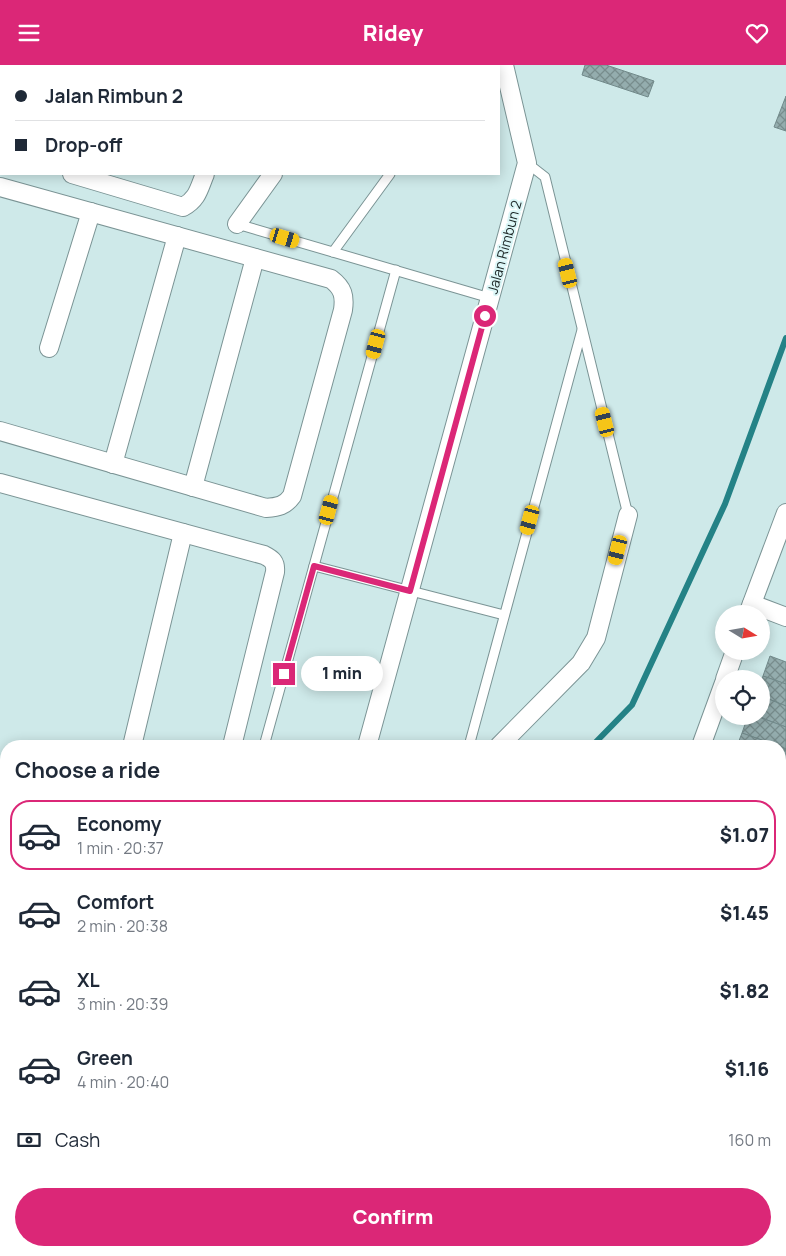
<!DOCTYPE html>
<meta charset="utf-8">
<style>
body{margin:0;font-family:Manrope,sans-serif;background:#f6f6f7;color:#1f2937;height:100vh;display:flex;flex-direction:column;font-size:19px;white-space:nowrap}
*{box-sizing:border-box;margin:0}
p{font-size:16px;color:#747a83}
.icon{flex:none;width:28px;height:28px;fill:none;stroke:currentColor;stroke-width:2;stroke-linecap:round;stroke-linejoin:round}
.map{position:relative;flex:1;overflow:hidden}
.side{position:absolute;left:0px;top:675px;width:786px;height:516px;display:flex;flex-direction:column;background:#fff;border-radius:20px 20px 0 0;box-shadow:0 2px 12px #0003}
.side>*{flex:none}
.banner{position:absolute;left:0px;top:0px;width:500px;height:110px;box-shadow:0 2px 12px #0003;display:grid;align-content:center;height:110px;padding:0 15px;background:#fff}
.needle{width:32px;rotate:101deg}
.fabs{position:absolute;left:715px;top:540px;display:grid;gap:10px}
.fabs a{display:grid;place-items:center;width:55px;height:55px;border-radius:50%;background:#fff;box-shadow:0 2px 12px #0003;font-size:25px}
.end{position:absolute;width:22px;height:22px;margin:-11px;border:6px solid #db2777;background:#fff;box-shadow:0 0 0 2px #fff}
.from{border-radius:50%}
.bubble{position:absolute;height:35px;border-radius:18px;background:#fff;box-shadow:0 2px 12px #0003;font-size:16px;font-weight:800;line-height:35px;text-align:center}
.car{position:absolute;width:15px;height:30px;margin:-15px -8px;border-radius:6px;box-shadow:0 0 4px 1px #0007;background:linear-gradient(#f5c518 24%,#345 0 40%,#f5c518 0 76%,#345 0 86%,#f5c518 0)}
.banner b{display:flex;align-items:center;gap:18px;height:48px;font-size:19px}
.banner b+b{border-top:1px solid #e0e1e3}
.banner i{width:12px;height:12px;background:#1f2937}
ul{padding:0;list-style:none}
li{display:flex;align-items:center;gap:15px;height:70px;margin:0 10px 8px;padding:0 5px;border:2px solid transparent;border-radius:20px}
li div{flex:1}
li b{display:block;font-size:19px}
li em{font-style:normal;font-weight:800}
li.current{border-color:#db2777}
li>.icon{width:45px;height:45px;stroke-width:1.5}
h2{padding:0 15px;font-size:22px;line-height:60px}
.pay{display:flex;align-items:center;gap:12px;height:55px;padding:0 15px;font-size:19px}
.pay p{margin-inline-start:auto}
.action{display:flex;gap:10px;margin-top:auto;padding:10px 15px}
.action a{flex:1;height:58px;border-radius:30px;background:#db2777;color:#fff;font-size:20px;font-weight:800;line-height:58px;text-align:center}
header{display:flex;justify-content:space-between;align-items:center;height:65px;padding:0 15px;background:#db2777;color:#fff;font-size:22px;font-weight:800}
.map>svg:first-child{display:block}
</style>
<header><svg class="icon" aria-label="menu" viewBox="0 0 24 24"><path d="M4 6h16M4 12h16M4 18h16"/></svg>Ridey<svg class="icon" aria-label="heart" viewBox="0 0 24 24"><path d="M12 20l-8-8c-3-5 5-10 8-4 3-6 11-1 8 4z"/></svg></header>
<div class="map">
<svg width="786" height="1191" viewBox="0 0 786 1191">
<defs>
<pattern id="building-cross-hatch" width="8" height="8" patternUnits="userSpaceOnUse" patternTransform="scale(1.25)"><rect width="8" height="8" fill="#94adae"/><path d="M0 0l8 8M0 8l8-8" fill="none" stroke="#788d8d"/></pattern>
</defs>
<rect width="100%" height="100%" fill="#cee9e9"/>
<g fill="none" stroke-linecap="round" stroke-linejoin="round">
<path stroke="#248286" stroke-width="6" d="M592,681L632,640L725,439L786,273"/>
</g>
<g fill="url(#building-cross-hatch)" stroke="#728a8b">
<path d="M585,0H606L654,16L648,32L582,10Z"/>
<path d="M786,31V66L774,62Z"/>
<path d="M770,591L786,597V619L763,611Z"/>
<path d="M763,611L786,619V641L761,631V616Z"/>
<path d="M761,631L786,641V662L756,651H761Z"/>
<path d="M748,651H756L786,662V684L742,668Z"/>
<path d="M742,668L779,681H737Z"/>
<path d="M780,681L786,684V693L782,704L780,703Z"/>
<path d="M786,735V749L781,748Z"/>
<path d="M780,777L786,779V801L780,798Z"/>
<path d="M780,798L786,801V822L780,820Z"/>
<path d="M780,820L786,822V844L780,842Z"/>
<path d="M780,842L786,844V866L780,864Z"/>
<path d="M780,864L786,866L785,887L780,885Z"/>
<path d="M780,885L785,887L780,900Z"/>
<path d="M780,1088L786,1091V1112L780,1110Z"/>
<path d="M780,1110L786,1112V1134L780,1132Z"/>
<path d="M780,1132L786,1134V1155L780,1153Z"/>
<path d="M780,1153L786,1155V1177L780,1175Z"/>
<path d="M780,1175L786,1177V1191H765L748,1185H780Z"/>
<path d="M20,1185H81L79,1191H18Z"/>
<path d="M741,1185H748L765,1191H739Z"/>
</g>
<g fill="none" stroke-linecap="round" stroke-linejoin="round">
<g stroke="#7b9495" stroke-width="11">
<g id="lane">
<path d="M469,1L470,0"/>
<path d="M527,98L545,112L628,450"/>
<path d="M237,159L490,233"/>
<path d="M333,187L390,109"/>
<path d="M314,501L504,550"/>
<path d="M264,681L396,205"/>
<path d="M469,681L582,265"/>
<path d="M780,739L786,722"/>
<path d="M0,830L6,832"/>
<path d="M0,1099L6,1100"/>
<path d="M14,1191L15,1185"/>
</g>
</g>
<g stroke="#7b9495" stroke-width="20">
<g id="street">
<path d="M160,1V0"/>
<path d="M245,1V0"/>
<path d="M352,1L353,0"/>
<path d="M0,88H1"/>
<path d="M72,109L183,142C198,134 199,123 205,109"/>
<path d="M0,122L331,214C343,223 345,231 343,245L292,431C285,441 278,442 266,443L0,366"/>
<path d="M237,159L273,109"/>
<path d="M49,283L91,147"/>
<path d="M113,399L177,171"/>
<path d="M0,418L264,490C272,494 276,497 275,507L232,681"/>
<path d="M193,422L255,193"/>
<path d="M752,539L786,552"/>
<path d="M748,549L786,448"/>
<path d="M725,614L735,586"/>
<path d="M132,681L183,468"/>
<path d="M367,681L527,98L504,0"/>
<path d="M499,681L581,598L596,573L628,450"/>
<path d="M701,681L724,618"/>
<path d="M0,725L6,727"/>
<path d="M780,768L786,770"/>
<path d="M780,999L786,983"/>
<path d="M780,1080L786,1082"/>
<path d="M294,1185L301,1191"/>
<path d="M711,1191L713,1185"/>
</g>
</g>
<use href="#lane" stroke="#fff" stroke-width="9"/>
<use href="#street" stroke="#fff" stroke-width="18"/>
</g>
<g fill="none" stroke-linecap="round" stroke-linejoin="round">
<path stroke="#db2777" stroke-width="6" d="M284,609L314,501L410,526L485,251"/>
</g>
<g text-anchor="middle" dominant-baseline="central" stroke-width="4" stroke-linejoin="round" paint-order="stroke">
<g font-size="14" fill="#1c2626" stroke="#dbf6f7">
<text transform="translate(504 182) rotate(-75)">Jalan Rimbun 2</text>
</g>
</g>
</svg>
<div class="fabs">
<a><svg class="needle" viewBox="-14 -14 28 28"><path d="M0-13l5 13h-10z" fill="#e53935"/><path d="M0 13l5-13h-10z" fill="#747a83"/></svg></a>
<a><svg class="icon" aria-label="locate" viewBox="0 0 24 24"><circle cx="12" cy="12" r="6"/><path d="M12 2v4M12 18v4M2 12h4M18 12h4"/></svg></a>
</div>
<i class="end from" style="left:485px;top:251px"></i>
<i class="end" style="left:284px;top:609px"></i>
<div class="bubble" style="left:301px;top:591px;width:82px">1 min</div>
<i class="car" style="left:285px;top:173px;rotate:107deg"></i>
<i class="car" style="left:568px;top:208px;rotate:346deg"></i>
<i class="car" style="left:376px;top:279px;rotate:195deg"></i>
<i class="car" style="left:605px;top:357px;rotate:346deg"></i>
<i class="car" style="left:329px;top:445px;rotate:15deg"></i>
<i class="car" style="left:530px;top:455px;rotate:195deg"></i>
<i class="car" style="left:618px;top:485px;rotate:194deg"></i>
<div class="banner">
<b><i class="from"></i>Jalan Rimbun 2</b>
<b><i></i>Drop-off</b>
</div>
<section class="side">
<h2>Choose a ride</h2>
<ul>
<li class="current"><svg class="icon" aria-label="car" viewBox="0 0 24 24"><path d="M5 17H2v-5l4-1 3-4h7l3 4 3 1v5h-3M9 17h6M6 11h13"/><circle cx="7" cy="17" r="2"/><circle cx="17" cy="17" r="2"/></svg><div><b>Economy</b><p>1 min · 20:37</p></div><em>$1.07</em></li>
<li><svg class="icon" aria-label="car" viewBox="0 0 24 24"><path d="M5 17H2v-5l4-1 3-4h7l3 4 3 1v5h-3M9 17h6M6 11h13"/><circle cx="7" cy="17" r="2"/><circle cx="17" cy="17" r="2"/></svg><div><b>Comfort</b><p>2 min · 20:38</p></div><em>$1.45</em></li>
<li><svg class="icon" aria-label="car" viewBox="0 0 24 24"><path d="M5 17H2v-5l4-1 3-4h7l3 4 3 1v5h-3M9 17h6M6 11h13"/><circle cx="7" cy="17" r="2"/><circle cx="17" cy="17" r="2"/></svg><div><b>XL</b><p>3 min · 20:39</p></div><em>$1.82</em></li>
<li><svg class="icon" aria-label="car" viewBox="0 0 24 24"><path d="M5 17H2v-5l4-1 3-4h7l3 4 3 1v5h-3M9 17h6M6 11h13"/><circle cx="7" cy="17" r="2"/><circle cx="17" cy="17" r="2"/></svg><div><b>Green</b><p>4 min · 20:40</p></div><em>$1.16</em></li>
</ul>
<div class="pay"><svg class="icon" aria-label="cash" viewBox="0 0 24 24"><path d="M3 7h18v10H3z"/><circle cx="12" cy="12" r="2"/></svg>Cash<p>160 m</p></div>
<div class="action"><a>Confirm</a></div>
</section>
</div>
